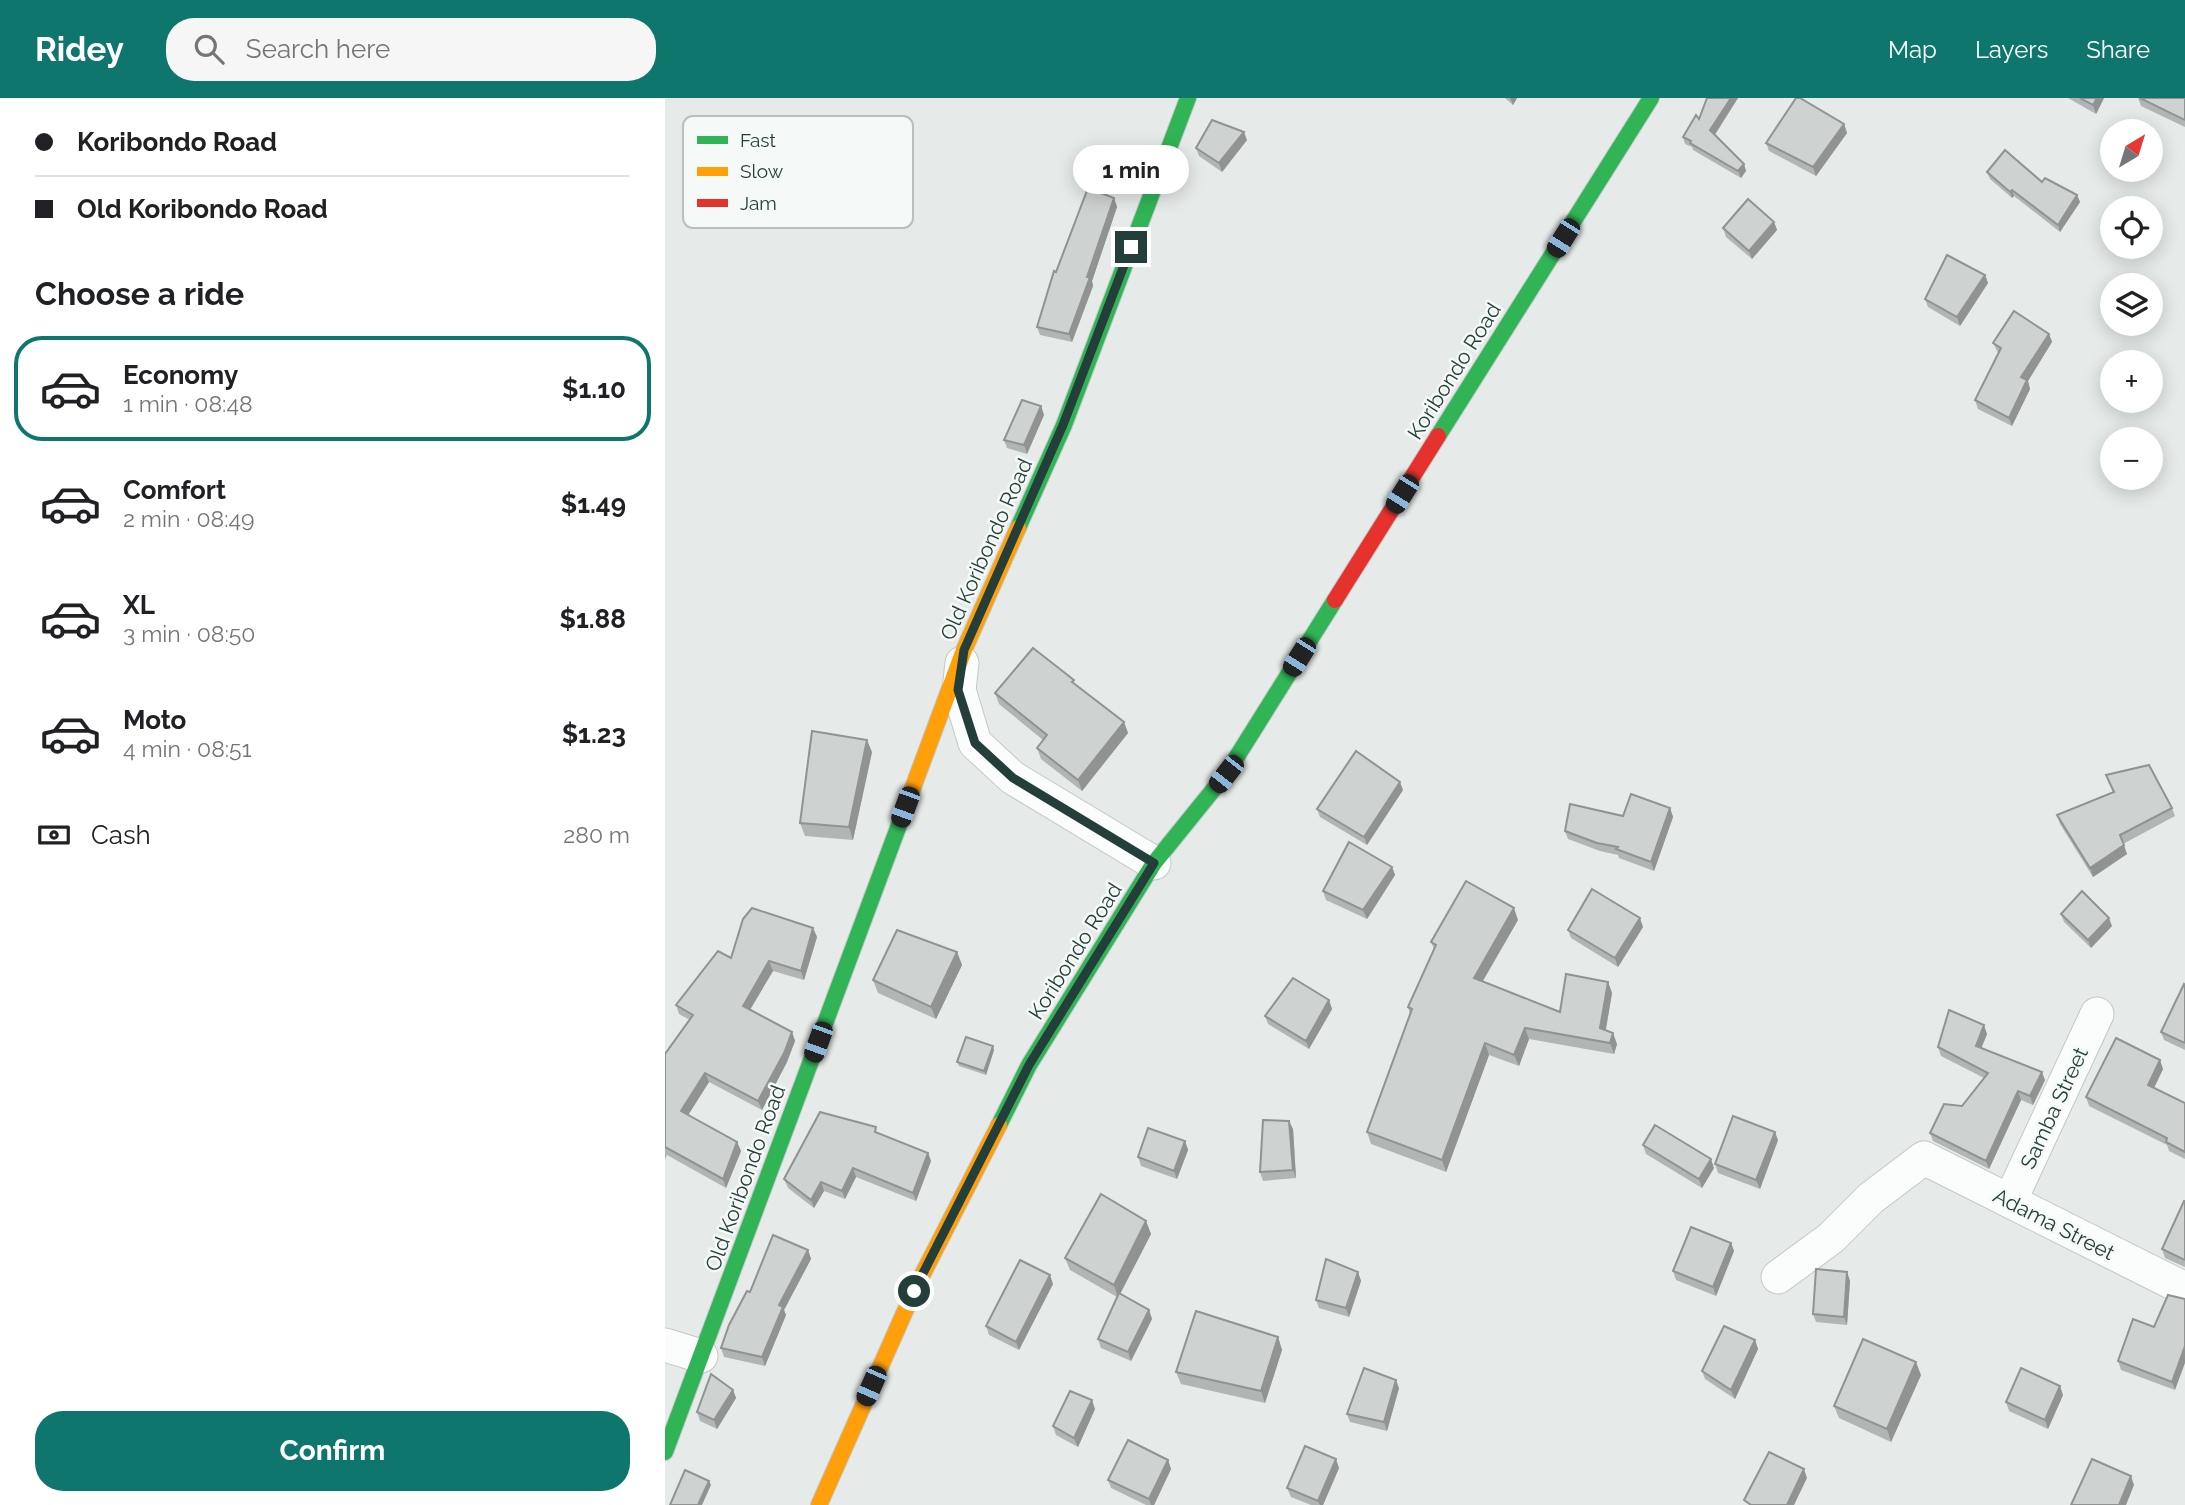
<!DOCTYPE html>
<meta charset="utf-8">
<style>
body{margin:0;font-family:Raleway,sans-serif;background:#f6f6f6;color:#202124;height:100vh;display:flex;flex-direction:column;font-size:26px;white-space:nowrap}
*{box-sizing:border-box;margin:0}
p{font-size:23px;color:#757577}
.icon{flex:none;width:38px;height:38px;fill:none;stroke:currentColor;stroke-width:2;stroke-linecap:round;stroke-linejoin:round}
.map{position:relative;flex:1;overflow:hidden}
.side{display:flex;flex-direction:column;background:#fff;width:665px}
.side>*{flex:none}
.guide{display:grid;align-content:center;height:154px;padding:0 35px;background:#fff}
.needle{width:46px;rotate:38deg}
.fabs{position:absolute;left:1435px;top:21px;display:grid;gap:14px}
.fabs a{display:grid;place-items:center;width:63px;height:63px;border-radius:50%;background:#fff;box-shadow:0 4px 18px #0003;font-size:35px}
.end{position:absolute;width:32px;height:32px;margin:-16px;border:9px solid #243e39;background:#fff;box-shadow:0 0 0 4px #fff}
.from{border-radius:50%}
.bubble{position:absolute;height:49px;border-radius:24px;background:#fff;box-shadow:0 4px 18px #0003;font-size:23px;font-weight:700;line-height:49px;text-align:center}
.car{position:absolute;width:21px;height:42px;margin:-21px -10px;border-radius:9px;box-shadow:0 0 5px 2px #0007;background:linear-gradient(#222 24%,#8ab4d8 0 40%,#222 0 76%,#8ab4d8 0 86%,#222 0)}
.guide b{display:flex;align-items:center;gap:24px;height:66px;font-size:26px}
.guide b+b{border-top:2px solid #e0e0e0}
.guide i{width:18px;height:18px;background:#202124}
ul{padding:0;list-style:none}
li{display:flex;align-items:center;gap:21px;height:105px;margin:0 14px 10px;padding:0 21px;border:4px solid transparent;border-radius:28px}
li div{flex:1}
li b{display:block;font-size:26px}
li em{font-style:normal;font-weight:700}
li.active{border-color:#0f766e}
li>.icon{width:63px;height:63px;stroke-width:1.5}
h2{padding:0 35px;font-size:32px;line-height:84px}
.pay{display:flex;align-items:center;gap:18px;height:77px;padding:0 35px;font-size:26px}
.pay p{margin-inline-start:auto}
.primary-button{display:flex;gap:14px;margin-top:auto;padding:14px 35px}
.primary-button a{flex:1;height:80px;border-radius:28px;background:#0f766e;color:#fff;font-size:28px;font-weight:700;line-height:80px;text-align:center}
header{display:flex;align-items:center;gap:42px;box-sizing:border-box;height:98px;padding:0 35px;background:#0f766e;color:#fff}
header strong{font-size:33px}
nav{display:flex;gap:38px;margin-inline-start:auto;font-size:24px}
.search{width:490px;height:63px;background:#f6f6f6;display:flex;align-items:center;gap:18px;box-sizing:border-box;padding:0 24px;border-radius:28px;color:#757577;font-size:26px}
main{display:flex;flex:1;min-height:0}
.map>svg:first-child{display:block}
</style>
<header>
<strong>Ridey</strong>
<div class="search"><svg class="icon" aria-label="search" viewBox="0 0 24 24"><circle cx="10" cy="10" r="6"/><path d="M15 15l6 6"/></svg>Search here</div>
<nav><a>Map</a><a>Layers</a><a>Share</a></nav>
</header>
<main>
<section class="side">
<div class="guide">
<b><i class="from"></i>Koribondo Road</b>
<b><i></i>Old Koribondo Road</b>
</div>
<h2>Choose a ride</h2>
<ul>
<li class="active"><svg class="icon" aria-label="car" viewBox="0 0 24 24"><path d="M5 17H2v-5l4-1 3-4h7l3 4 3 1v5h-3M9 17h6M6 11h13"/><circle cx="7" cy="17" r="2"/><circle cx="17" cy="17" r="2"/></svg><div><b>Economy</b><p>1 min · 08:48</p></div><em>$1.10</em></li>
<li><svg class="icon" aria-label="car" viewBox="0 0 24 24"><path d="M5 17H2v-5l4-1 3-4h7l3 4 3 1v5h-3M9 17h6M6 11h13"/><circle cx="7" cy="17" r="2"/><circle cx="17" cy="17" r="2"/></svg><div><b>Comfort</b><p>2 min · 08:49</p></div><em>$1.49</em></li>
<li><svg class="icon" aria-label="car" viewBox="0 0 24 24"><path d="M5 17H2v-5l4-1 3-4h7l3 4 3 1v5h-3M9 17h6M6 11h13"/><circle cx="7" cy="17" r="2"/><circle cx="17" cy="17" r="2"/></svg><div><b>XL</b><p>3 min · 08:50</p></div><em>$1.88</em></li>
<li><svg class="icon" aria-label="car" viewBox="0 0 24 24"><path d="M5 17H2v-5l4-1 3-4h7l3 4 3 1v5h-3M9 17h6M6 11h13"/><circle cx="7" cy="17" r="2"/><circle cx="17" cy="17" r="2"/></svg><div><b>Moto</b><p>4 min · 08:51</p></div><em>$1.23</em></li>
</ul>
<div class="pay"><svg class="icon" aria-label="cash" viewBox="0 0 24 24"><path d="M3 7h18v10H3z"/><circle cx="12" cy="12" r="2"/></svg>Cash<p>280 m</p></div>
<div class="primary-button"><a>Confirm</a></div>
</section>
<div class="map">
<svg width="1520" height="1407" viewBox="0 0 1520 1407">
<rect width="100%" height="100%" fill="#e6ebe9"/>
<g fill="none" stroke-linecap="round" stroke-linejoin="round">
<g stroke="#c3c8c6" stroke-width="35">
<g id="street">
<path d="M297,565L294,592L310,645L348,680L489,765"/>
<path d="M1345,1103L1432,916"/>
<path d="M1113,1179L1166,1140L1206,1100L1259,1060L1520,1191"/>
<path d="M0,1247L36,1258"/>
</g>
</g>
<g stroke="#c2c8c6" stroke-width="18">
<g id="fast">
<path d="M773,338L986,0"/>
<path d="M353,430L399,327L523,0"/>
<path d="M334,1027L364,967L489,765L561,676L670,502"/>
<path d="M0,1354L240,711"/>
</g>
</g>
<g stroke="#c2c8c6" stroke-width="18">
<g id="slow">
<path d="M240,711L299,552L353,430"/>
<path d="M154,1407L249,1193L334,1027"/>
</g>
</g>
<g stroke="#c2c8c6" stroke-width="18">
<path id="jam" d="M670,502L773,338"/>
</g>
<use href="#street" stroke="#fbfcfc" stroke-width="33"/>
<use href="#fast" stroke="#30b455" stroke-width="16"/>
<use href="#slow" stroke="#ff9f0a" stroke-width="16"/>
<use href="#jam" stroke="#e5322d" stroke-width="16"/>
</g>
<g fill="#b1b5b4">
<path d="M840,0H852L848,7Z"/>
<path d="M1042,0H1073L1050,37L1079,66L1081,73L1076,80L1028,52L1027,49L1020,46L1018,39L1034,21Z"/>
<path d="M1403,0H1439L1431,16Z"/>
<path d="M1473,0H1520V29L1476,8Z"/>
<path d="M1179,26L1182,35L1151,78L1104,53L1101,45Z"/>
<path d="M582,42L557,74L534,58L531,50Z"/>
<path d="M1322,74L1377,84L1412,97L1415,104L1395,134L1349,98L1347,100L1325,81Z"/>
<path d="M449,100L452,109L427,183L428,188L407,244L375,237L372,229L391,174Z"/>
<path d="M1109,124L1112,132L1087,161L1061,139L1058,130Z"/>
<path d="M1320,177L1323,185L1295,228L1263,209L1260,201Z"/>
<path d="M1384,236L1387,244L1363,283L1365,291L1347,328L1313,311L1310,302L1334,255L1332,253L1328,245Z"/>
<path d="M376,308L379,317L362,356L342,350L339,342Z"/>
<path d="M411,587L459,624L463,635L417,693L376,661L372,650L378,642L334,606L330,595Z"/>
<path d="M207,654L188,742L140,738L135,725Z"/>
<path d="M1441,677L1507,710L1510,718L1458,746L1462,756L1428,779L1395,726L1392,717L1448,694Z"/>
<path d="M738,692L702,747L655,719L652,711Z"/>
<path d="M1005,710L1008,719L989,773L954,760L953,757L935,753L903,741L900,733L958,718Z"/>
<path d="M727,769L730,777L702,821L661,802L658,793Z"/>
<path d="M1396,816L1447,828L1426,850L1399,824Z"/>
<path d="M853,822L818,883L895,914L943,884L947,895L941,932L952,946L949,956L864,941L854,968L824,957L781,1074L706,1046L702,1034L745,916L743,909L769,851L766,844Z"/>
<path d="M978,829L953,869L906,840L903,832Z"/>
<path d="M148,830L152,839L139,882L108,873L85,911L127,934L130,943L122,964L97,1012L44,984L23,1017L72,1044L76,1053L61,1090L2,1057L0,1062V956L25,922L14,916L11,907Z"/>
<path d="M292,854L297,867L271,921L213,895L208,882Z"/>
<path d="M1520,887V952L1499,942L1496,934Z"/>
<path d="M664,902L667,911L644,951L603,926L600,918Z"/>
<path d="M1322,936L1316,950L1380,982L1368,1007L1356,1002L1324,1071L1268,1043L1265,1035L1297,1008L1319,980L1276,958L1273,949Z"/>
<path d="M329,952L321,977L294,968L292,964Z"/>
<path d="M1498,971L1489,990L1520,1005V1061L1504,1053L1502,1047L1424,1008L1421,999Z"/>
<path d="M628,1031L631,1080L598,1083L595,1074Z"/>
<path d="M214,1035L263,1055L266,1063L251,1103L191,1079L180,1101L159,1093L149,1110L123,1090L119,1081Z"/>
<path d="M1113,1042L1095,1091L1053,1075L1050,1066Z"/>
<path d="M520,1043L523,1052L512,1081L476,1068L473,1059Z"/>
<path d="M978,1047L1049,1070L1037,1090L981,1056Z"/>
<path d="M1520,1103V1169L1500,1160L1497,1151Z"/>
<path d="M481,1123L486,1136L455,1196L484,1212L487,1221L466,1263L436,1250L433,1241L452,1199L405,1172L400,1160Z"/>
<path d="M1066,1145L1069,1153L1051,1198L1011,1182L1008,1173Z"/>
<path d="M143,1152L146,1161L119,1212L121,1217L100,1268L59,1259L56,1250L85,1194Z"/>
<path d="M693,1174L696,1183L684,1219L654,1210L651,1202Z"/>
<path d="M1182,1174L1185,1183L1182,1227L1151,1224L1148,1216Z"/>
<path d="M388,1186L354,1252L324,1237L321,1228Z"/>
<path d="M1489,1229L1510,1292L1456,1272L1453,1263Z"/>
<path d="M613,1239L617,1252L600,1305L516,1286L511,1274Z"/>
<path d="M1090,1242L1093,1251L1070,1301L1040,1281L1037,1273Z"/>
<path d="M1256,1277L1226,1344L1174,1320L1169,1308Z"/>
<path d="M734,1290L722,1333L685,1324L682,1316Z"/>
<path d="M68,1292L71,1300L52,1331L35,1323L32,1314Z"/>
<path d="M1398,1297L1383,1331L1344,1313L1341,1304Z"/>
<path d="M430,1311L413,1349L391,1337L388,1328Z"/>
<path d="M503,1362L506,1371L489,1407H481L446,1390L443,1382Z"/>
<path d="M674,1370L658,1407H646L626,1399L622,1390Z"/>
</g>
<g fill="#909392">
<path d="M845,0H852L848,7Z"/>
<path d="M1066,0H1073L1048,39L1045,32Z"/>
<path d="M1432,0H1439L1431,16L1428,7Z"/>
<path d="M1179,26L1182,35L1151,78L1148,69Z"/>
<path d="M579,34L582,42L557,74L554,65Z"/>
<path d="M1079,66L1081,73L1076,80L1073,73Z"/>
<path d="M1347,92L1349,98L1347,100L1345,94Z"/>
<path d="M1412,97L1415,104L1395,134L1393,127Z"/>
<path d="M449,100L452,109L427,183L428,188L407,244L404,236L422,179Z"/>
<path d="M1109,124L1112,132L1087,161L1084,153Z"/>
<path d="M1320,177L1323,185L1295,228L1292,219Z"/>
<path d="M1384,236L1387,244L1363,283L1365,291L1347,328L1344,320L1356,279Z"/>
<path d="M376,308L379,317L362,356L359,347Z"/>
<path d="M459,624L463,635L417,693L413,682Z"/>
<path d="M202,642L207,654L188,742L184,729Z"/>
<path d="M735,684L738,692L702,747L699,739Z"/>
<path d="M1005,710L1008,719L989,773L986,764Z"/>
<path d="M1459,747L1462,756L1428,779L1425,770Z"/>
<path d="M727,769L730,777L702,821L698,812Z"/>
<path d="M849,810L853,822L813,891L809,880Z"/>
<path d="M975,820L978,829L953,869L950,860Z"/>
<path d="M1444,820L1447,828L1426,850L1423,842Z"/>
<path d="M148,830L152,839L139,882L136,873Z"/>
<path d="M292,854L297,867L271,921L266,909Z"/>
<path d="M104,863L108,873L82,917L78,908Z"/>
<path d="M943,884L947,895L939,941L935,930Z"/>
<path d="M664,902L667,911L644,951L641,943Z"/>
<path d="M1319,927L1322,936L1314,956L1311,948Z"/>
<path d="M860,930L864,941L854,968L849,957Z"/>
<path d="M127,934L130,943L122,964L97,1012L93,1003Z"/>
<path d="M948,935L952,946L949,956L945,945Z"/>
<path d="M820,945L824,957L781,1074L777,1062Z"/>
<path d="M328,948L329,952L321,977L319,973Z"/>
<path d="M1495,962L1498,971L1486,996L1483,987Z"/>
<path d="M1377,974L1380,982L1368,1007L1365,998Z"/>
<path d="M40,975L44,984L20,1022L16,1013Z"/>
<path d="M1353,993L1356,1002L1324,1071L1321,1063Z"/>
<path d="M624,1023L628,1031L631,1080L628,1072Z"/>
<path d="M1110,1034L1113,1042L1095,1091L1091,1082Z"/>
<path d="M520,1043L523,1052L512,1081L509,1073Z"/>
<path d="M72,1044L76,1053L61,1090L58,1081Z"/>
<path d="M263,1055L266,1063L251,1103L248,1095Z"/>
<path d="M1046,1061L1049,1070L1037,1090L1034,1081Z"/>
<path d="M188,1070L191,1079L180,1101L177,1093Z"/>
<path d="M156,1084L159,1093L149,1110L146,1102Z"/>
<path d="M481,1123L486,1136L453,1200L449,1187Z"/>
<path d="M1066,1145L1069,1153L1051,1198L1048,1189Z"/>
<path d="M143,1152L146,1161L119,1212L121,1217L100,1268L97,1259L114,1207Z"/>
<path d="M693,1174L696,1183L684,1219L681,1210Z"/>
<path d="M1182,1174L1185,1183L1182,1227L1179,1219Z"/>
<path d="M385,1177L388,1186L354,1252L351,1244Z"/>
<path d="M484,1212L487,1221L466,1263L463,1254Z"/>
<path d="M613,1239L617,1252L600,1305L596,1293Z"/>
<path d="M1090,1242L1093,1251L1070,1301L1066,1292Z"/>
<path d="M1520,1248V1265L1510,1292L1507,1284Z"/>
<path d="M1251,1264L1256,1277L1226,1344L1222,1331Z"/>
<path d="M731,1282L734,1290L722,1333L719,1324Z"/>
<path d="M1395,1288L1398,1297L1383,1331L1380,1322Z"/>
<path d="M68,1292L71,1300L52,1331L49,1322Z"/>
<path d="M427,1302L430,1311L413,1349L409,1340Z"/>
<path d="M671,1361L674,1370L658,1407H655L653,1403Z"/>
<path d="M503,1362L506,1371L489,1407H486L484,1401Z"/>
<path d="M1139,1371L1142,1380L1129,1407H1122Z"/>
<path d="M1466,1378L1469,1387L1461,1407H1454Z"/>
<path d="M44,1383L46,1387L37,1407H33Z"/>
</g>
<g fill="#ced2d1" stroke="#909392" stroke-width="2">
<path d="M1042,0H1066L1045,32L1079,66L1073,73L1025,45L1026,43L1018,39L1031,17L1034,21Z"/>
<path d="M1131,0H1135L1179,26L1148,69L1101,45Z"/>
<path d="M1415,0H1432L1428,7Z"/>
<path d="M1475,0H1520V22Z"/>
<path d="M547,22L579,34L554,65L531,50Z"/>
<path d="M1340,52L1377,84L1380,80L1412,97L1393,127L1347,92L1345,94L1322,74Z"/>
<path d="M423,90L449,100L422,179H425L404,236L372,229L389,173L391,174Z"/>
<path d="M1083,101L1109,124L1084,153L1058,130Z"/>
<path d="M1282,157L1320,177L1292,219L1260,201Z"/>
<path d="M1349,213L1384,236L1356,279L1362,282L1344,320L1310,302L1336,250L1328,245Z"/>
<path d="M357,302L376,308L359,347L339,342Z"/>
<path d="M368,550L409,582L407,584L459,624L413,682L372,650L382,637L330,595Z"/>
<path d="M147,633L202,642L184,729L135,725Z"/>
<path d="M691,653L735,684L699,739L652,711Z"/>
<path d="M1484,667L1507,710L1455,737L1459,747L1425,770L1392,717L1449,694L1441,677Z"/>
<path d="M966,696L1005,710L986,764L951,751L953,749L932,745L900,733L905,706L958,718Z"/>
<path d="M684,744L727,769L698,812L658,793Z"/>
<path d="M801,783L849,810L809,880L895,914L901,876L943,884L935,930L948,935L945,945L860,930L849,957L820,945L777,1062L702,1034L747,911L743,909L771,847L766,844Z"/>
<path d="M927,791L975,820L950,860L903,832Z"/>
<path d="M1417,793L1444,820L1423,842L1396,816Z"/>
<path d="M87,810L148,830L136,873L104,863L78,908L127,934L119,955L93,1003L40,975L16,1013L72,1044L58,1081L0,1049V956L28,917L11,907L53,853L66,860L78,821Z"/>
<path d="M232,832L292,854L266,909L208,882Z"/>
<path d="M628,880L664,902L641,943L600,918Z"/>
<path d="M1519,886L1520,887V945L1496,934Z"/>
<path d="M1284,912L1319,927L1311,948L1377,974L1365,998L1353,993L1321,1063L1265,1035L1279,1006L1297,1008L1323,975L1273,949Z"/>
<path d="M301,939L328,948L319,973L292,964Z"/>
<path d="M1451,940L1495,962L1483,987L1520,1005V1054L1501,1044L1502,1040L1421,999Z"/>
<path d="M155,1014L211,1029L210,1034L263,1055L248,1095L188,1070L177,1093L156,1084L146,1102L119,1081Z"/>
<path d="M1068,1018L1110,1034L1091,1082L1050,1066Z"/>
<path d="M598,1022L624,1023L628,1072L595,1074Z"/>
<path d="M990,1027L1046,1061L1034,1081L978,1047Z"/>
<path d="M483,1030L520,1043L509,1073L473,1059Z"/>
<path d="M436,1096L481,1123L449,1187L400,1160Z"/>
<path d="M1519,1103H1520V1162L1497,1151Z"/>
<path d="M1026,1129L1066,1145L1048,1189L1008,1173Z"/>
<path d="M108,1137L143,1152L114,1207L118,1209L97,1259L56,1250L64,1227L82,1193L85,1194Z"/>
<path d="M661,1161L693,1174L681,1210L651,1202Z"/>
<path d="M355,1162L385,1177L351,1244L321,1228Z"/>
<path d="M1151,1171L1182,1174L1179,1219L1148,1216Z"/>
<path d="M454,1195L484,1212L463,1254L433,1241Z"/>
<path d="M1503,1197L1520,1201V1248L1507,1284L1453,1263L1468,1221L1489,1229Z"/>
<path d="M531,1213L613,1239L596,1293L511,1274Z"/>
<path d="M1059,1228L1090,1242L1066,1292L1037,1273Z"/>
<path d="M1198,1241L1251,1264L1222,1331L1169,1308Z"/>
<path d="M699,1270L731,1282L719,1324L682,1316Z"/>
<path d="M1356,1270L1395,1288L1380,1322L1341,1304Z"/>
<path d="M46,1276L68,1292L49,1322L32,1314Z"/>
<path d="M405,1293L427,1302L409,1340L388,1328Z"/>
<path d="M463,1342L503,1362L484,1401L443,1382Z"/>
<path d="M640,1348L671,1361L653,1403L622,1390Z"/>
<path d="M1104,1354L1139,1371L1122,1407H1086L1079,1402Z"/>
<path d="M1427,1361L1466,1378L1454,1407H1406Z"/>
<path d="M20,1372L44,1383L33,1407H5Z"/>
</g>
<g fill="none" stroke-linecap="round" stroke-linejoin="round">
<path stroke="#243e39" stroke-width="9" d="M249,1193L364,967L489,765L348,680L310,645L293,592L299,552L398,327L466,149"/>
</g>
<g text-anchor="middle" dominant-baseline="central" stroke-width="5" stroke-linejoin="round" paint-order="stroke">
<g font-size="21" fill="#243e39" stroke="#f5f9f7">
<text transform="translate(789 273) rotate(-58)">Koribondo Road</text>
<text transform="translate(321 451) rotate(-66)">Old Koribondo Road</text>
<text transform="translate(410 853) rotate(-58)">Koribondo Road</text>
<text transform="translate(1389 1010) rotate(-65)">Samba Street</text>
<text transform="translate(80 1080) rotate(-70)">Old Koribondo Road</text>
<text transform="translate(1389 1126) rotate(27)">Adama Street</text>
</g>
</g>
<rect x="18" y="18" width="230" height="112" rx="10" fill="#f5f9f7" stroke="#b6c1be" stroke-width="2"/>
<rect x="32" y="38" width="31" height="8" fill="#30b455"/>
<rect x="32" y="69" width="31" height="9" fill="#ff9f0a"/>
<rect x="32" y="101" width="31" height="8" fill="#e5322d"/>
<g font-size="19" fill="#243e39">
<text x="75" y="49">Fast</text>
<text x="75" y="80">Slow</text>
<text x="75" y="112">Jam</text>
</g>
</svg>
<div class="fabs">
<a><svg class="needle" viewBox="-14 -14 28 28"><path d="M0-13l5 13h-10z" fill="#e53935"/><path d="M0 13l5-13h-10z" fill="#757577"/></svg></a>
<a><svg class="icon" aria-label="locate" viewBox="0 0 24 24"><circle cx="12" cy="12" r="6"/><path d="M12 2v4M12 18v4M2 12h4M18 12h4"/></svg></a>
<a><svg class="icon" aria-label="layers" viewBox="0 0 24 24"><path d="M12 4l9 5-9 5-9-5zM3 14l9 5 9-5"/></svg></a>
<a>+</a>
<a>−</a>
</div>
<i class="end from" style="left:249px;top:1193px"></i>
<i class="end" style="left:466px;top:149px"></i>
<div class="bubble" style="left:408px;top:47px;width:116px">1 min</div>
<i class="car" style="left:898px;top:140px;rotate:212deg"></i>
<i class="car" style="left:737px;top:396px;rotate:212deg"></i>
<i class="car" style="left:634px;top:559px;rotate:212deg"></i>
<i class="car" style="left:561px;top:676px;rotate:218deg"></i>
<i class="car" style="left:240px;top:709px;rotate:200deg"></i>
<i class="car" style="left:153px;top:944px;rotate:200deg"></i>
<i class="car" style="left:206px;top:1288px;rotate:204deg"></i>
</div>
</main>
